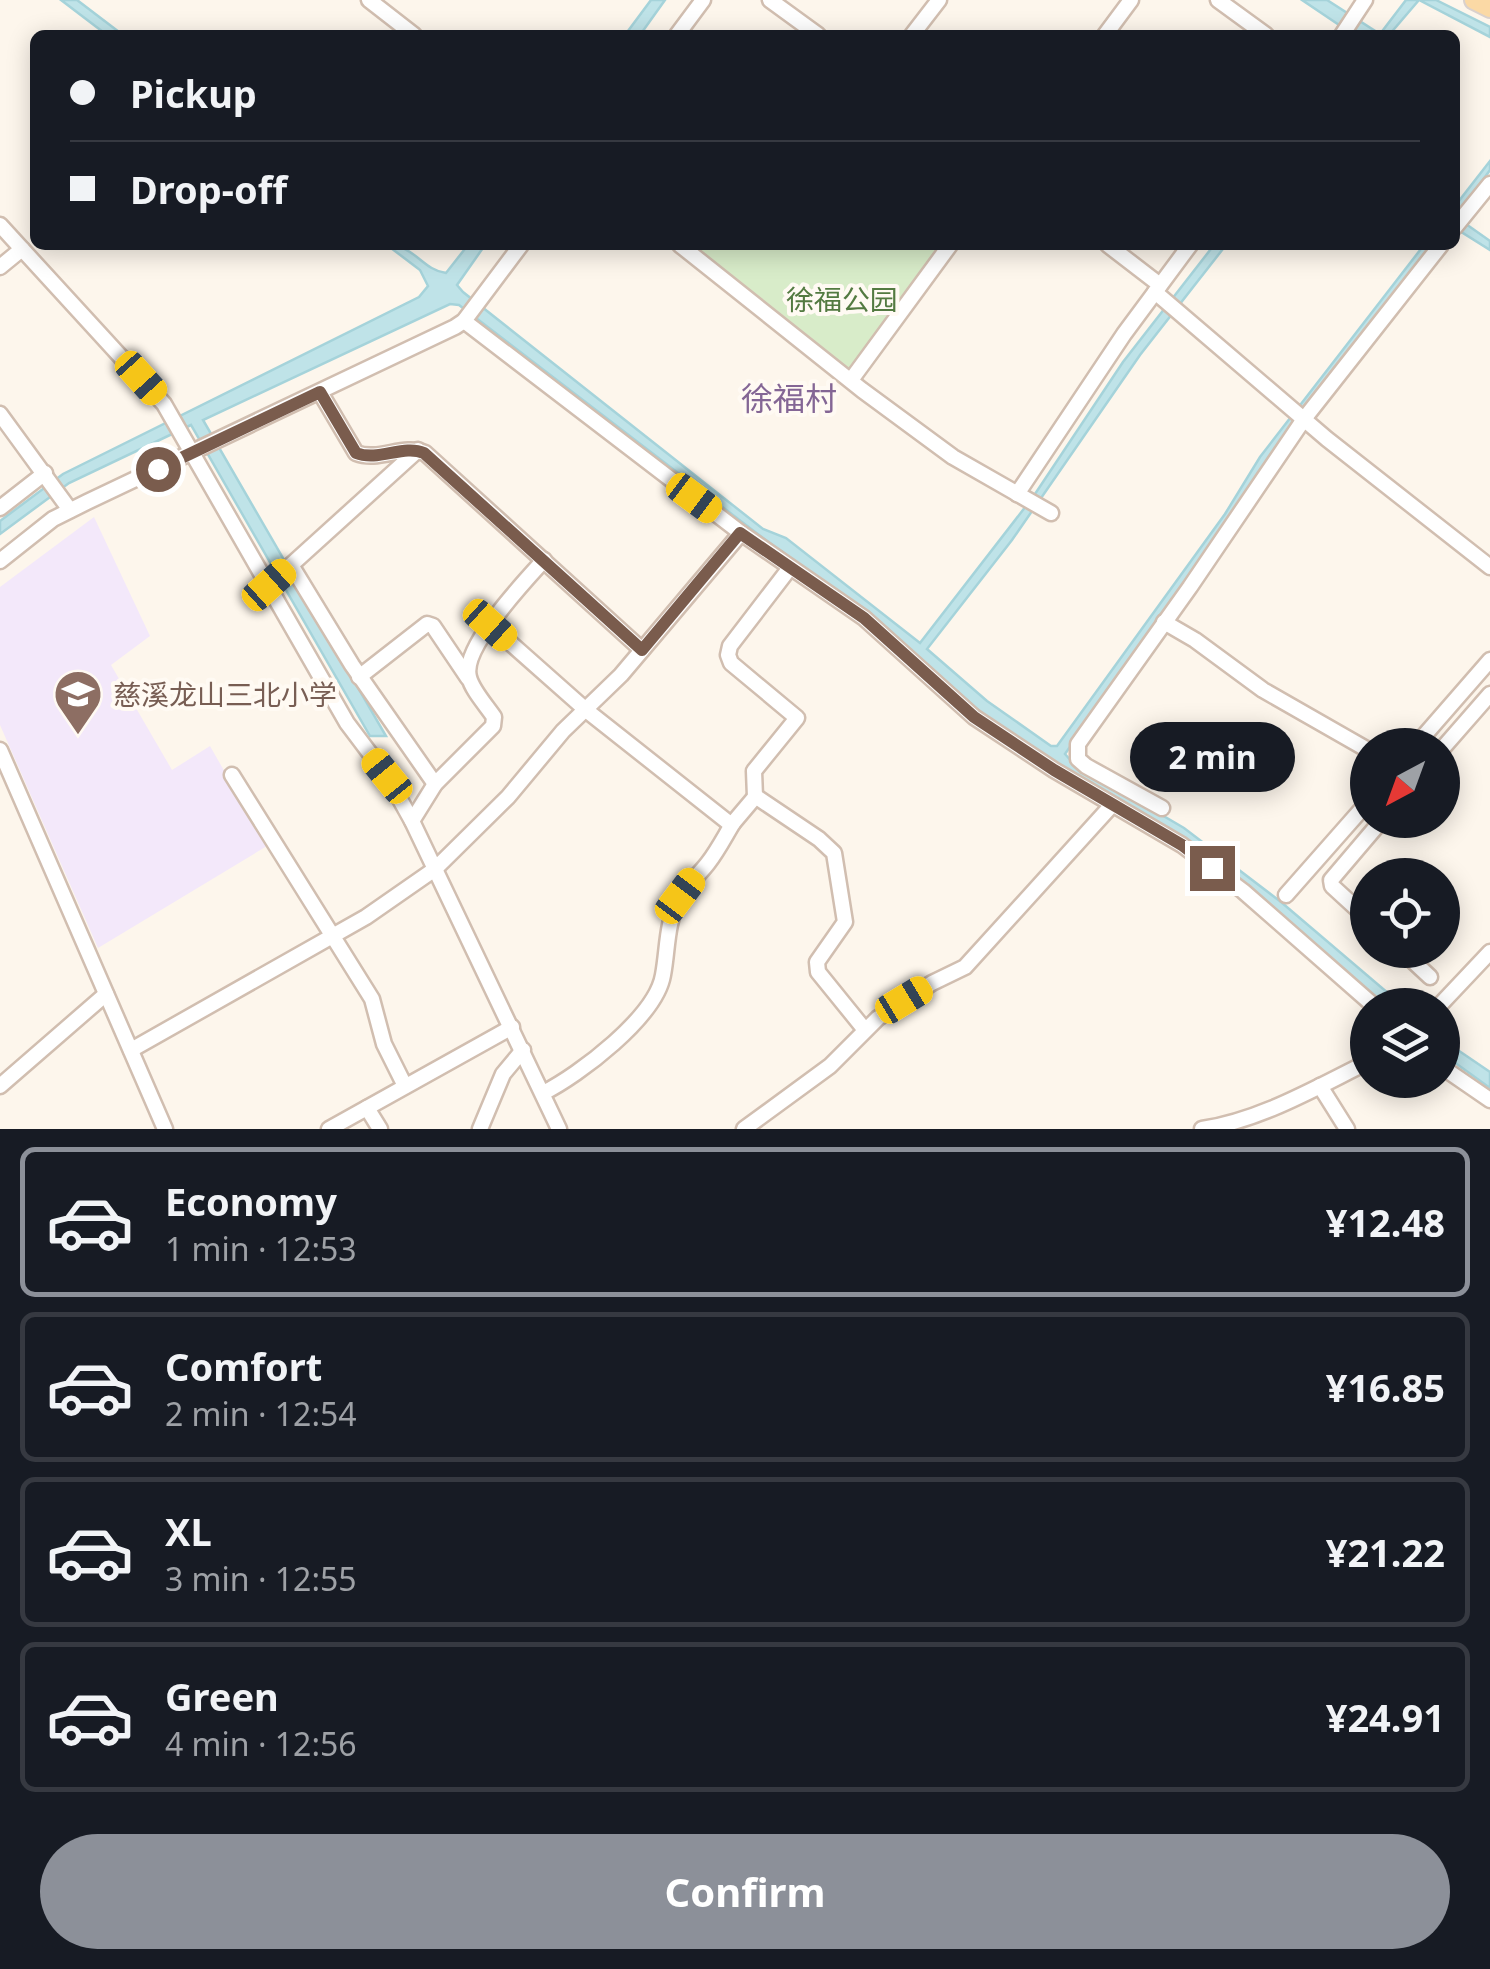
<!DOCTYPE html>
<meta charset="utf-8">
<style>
body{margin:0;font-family:"Noto Sans","Noto Sans SC",sans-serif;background:#242831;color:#f1f3f6;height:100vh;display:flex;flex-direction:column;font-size:38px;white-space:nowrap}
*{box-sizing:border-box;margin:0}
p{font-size:32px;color:#9ea1a6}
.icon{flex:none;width:55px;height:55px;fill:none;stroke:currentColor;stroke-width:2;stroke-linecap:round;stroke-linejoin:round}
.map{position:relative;height:1129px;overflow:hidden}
.panel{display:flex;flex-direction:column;background:#171b24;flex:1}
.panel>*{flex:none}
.banner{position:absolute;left:30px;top:30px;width:1430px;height:220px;border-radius:15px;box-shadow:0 5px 25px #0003;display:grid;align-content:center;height:220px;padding:0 40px;background:#171b24}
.needle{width:65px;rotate:221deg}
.fabs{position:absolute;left:1350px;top:728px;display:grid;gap:20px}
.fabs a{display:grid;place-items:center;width:110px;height:110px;border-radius:50%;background:#171b24;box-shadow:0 5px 25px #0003;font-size:50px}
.end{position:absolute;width:45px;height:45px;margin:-22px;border:12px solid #7a5c4d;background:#fff;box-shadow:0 0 0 5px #fff}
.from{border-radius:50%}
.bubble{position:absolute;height:70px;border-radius:35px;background:#171b24;box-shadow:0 5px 25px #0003;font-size:32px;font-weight:700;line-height:70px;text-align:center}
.car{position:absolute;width:30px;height:60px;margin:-30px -15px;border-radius:12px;box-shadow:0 0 8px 2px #0007;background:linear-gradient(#f5c518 24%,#345 0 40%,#f5c518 0 76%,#345 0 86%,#f5c518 0)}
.banner b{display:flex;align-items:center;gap:35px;height:95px;font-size:38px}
.banner b+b{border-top:2px solid #363941}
.banner i{width:25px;height:25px;background:#f1f3f6}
ul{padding:18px 0 0;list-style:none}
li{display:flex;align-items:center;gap:30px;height:150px;margin:0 20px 15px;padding:0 20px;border:5px solid #363941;border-radius:15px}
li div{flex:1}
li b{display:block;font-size:38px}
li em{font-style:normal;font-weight:700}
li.current{border-color:#8c9099}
li>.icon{width:90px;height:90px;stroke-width:1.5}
.primary-button{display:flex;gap:20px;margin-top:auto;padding:20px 40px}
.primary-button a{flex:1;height:115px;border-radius:60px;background:#8c9099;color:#fff;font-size:40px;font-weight:700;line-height:115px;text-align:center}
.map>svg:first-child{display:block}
</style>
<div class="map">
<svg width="1490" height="1129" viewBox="0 0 1490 1129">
<rect width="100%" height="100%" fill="#fdf6ec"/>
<path fill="#f3e8fa" d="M94,517L150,636L111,665L172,770L210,746L267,846L98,948L0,725V587Z"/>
<path fill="#d8ecc9" d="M686,245H945L852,375Z"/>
<g fill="#bfe3e8" stroke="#a5d3da" stroke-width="2.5">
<path d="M61,0H77L123,35H107Z"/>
<path d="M651,0H665L640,35H625Z"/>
<path d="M1302,0H1327L1380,34L1406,0H1436L1490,27V37L1419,0L1389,35H1354Z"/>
<path d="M1490,161V170L1456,217L1490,241V250L1455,228V206Z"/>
<path d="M387,245C415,245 422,270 446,273L468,245H485L457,285L463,292L763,529L786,538L920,643L1033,497L1123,362L1214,245H1226L1140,355L1012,540L927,649L987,701L1051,746H1057L1225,514L1260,457L1424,245H1433L1272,453L1226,525L1065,754L1073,763L1184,828L1281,902L1402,1005H1384L1241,883L1167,829L1051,760L985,716L875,619L759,535L459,305L450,304L203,420L386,736H370L191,425L69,483L0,534V521L63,474L419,297L428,286L420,270Z"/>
<path d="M1443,1040L1490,1072V1088L1443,1054Z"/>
</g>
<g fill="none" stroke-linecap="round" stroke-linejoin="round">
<g stroke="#d1beb0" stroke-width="19">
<g id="minor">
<path d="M369,0L414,35"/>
<path d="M770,0L818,35"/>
<path d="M1218,0L1266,35"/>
<path d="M677,35L703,0"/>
<path d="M912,35L939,0"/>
<path d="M1105,35L1131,0"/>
<path d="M1342,35L1365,0"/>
<path d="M0,225L164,404L347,723L387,776L412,821L559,1129"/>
<path d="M1455,227L1490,184"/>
<path d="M680,245L862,390L953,457L1051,513"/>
<path d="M1108,245L1160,285"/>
<path d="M0,267L22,249"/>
<path d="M1155,292L1327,439L1490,567"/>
<path d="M464,321L741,533L864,618L974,717L1054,770L1182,845L1243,891L1373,1005"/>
<path d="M851,380L950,245"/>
<path d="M320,392L356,453C379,462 403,444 425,453L642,650"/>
<path d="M0,414L70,510"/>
<path d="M1017,494L1124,334L1190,245"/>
<path d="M0,508L45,473"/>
<path d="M0,561L53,519L87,502L455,327L464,321L521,245"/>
<path d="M291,565L352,665L435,784"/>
<path d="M269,585L418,450"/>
<path d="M1164,622L1195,640L1263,690L1368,750"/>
<path d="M490,625L586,710L729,823H733L755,797L758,798L819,839L834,853L845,922L817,962L818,972L865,1030"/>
<path d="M359,677L427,624L433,626L468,678"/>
<path d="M1416,745L1490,660"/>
<path d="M1442,749L1490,694"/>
<path d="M0,750L165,1129"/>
<path d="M232,775L372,999L384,1044L405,1086"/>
<path d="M755,797L754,771L797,718L731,663L728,655L730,646L789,569"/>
<path d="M1162,808L1086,766L1078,759V744L1190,587L1304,419L1441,245"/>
<path d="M412,821L435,784L493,726L494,717C486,705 472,690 469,677C461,648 525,581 544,560"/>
<path d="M1286,895L1368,802"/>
<path d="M1368,919L1332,886L1331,880L1382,820"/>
<path d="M1401,950L1430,977"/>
<path d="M1440,1005L1490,952"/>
<path d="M131,1050L366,917L435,869L508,797L563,731L621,675L741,533"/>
<path d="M1442,1067L1490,1100"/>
<path d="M0,1086L106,994"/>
<path d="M1320,1086L1347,1129"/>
<path d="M543,1093C579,1075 656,1017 663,975C668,948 666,924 679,899C686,885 699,875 708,863C718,850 725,836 733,823"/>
<path d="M367,1108L380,1129"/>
<path d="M329,1129L512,1027"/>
<path d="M480,1129L503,1074L523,1050"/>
<path d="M744,1129L830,1066L878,1018L932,983L965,967L1112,805"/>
<path d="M1202,1129C1261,1120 1315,1088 1368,1062"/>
</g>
</g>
<g stroke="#dad1cd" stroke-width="22">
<path id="major" d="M1474,0L1490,8"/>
</g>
<use href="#minor" stroke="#fff" stroke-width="14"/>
<use href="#major" stroke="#fbd9a5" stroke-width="18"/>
</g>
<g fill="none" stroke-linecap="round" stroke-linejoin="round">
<path stroke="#7a5c4d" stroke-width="12" d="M158,469L320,392L356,453C379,462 403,444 424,453L642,650L740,533L864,618L974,717L1054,770L1182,845L1212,868"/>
</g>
<defs>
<g id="school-pin" transform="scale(2.5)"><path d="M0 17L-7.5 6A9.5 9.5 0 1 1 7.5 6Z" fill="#8d6e63" stroke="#fffaf3"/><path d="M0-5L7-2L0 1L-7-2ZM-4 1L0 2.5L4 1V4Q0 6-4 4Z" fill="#fff"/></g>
</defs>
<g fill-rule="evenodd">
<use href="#school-pin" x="78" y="694"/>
</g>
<g text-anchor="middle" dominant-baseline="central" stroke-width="8" stroke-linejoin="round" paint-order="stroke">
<g font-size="28" fill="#537a41" stroke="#fffaf3">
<text x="842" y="299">徐福公园</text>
</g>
<g font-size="28" fill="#785e54" stroke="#fffaf3" text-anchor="start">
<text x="113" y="694">慈溪龙山三北小学</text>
</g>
<g font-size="32" fill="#846695" stroke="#fffaf3">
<text x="789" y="397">徐福村</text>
</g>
</g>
</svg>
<div class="fabs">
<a><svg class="needle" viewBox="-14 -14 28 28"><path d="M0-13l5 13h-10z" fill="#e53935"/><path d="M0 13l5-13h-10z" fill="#9ea1a6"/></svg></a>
<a><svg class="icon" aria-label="locate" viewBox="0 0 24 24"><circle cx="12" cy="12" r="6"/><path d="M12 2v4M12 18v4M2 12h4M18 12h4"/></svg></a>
<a><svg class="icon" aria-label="layers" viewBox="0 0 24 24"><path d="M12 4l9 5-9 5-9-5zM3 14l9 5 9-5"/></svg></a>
</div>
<i class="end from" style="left:158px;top:469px"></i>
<i class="end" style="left:1212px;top:868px"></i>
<div class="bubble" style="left:1130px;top:722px;width:165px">2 min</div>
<i class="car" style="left:141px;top:378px;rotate:138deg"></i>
<i class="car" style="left:694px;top:498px;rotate:127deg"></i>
<i class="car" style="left:269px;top:585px;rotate:48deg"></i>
<i class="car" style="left:490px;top:625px;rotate:132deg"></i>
<i class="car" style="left:387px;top:776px;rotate:321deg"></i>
<i class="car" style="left:680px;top:896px;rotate:37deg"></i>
<i class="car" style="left:904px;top:1000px;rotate:59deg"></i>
<div class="banner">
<b><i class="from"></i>Pickup</b>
<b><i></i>Drop-off</b>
</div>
</div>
<section class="panel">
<ul>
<li class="current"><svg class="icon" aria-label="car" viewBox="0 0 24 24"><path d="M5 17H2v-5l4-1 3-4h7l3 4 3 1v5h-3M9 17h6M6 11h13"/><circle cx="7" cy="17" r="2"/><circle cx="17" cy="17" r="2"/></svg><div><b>Economy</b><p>1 min · 12:53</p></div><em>¥12.48</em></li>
<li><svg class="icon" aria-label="car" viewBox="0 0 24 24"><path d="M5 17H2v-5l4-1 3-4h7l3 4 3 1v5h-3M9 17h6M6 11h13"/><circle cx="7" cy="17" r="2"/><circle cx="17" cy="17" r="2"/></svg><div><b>Comfort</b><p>2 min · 12:54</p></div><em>¥16.85</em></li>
<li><svg class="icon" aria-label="car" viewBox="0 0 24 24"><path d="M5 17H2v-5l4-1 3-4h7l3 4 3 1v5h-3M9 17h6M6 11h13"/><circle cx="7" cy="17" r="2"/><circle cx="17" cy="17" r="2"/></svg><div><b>XL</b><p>3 min · 12:55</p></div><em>¥21.22</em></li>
<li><svg class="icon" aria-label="car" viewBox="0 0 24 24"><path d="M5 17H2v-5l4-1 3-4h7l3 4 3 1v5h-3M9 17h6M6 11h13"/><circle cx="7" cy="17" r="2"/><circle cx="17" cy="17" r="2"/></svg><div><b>Green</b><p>4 min · 12:56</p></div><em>¥24.91</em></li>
</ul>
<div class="primary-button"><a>Confirm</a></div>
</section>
